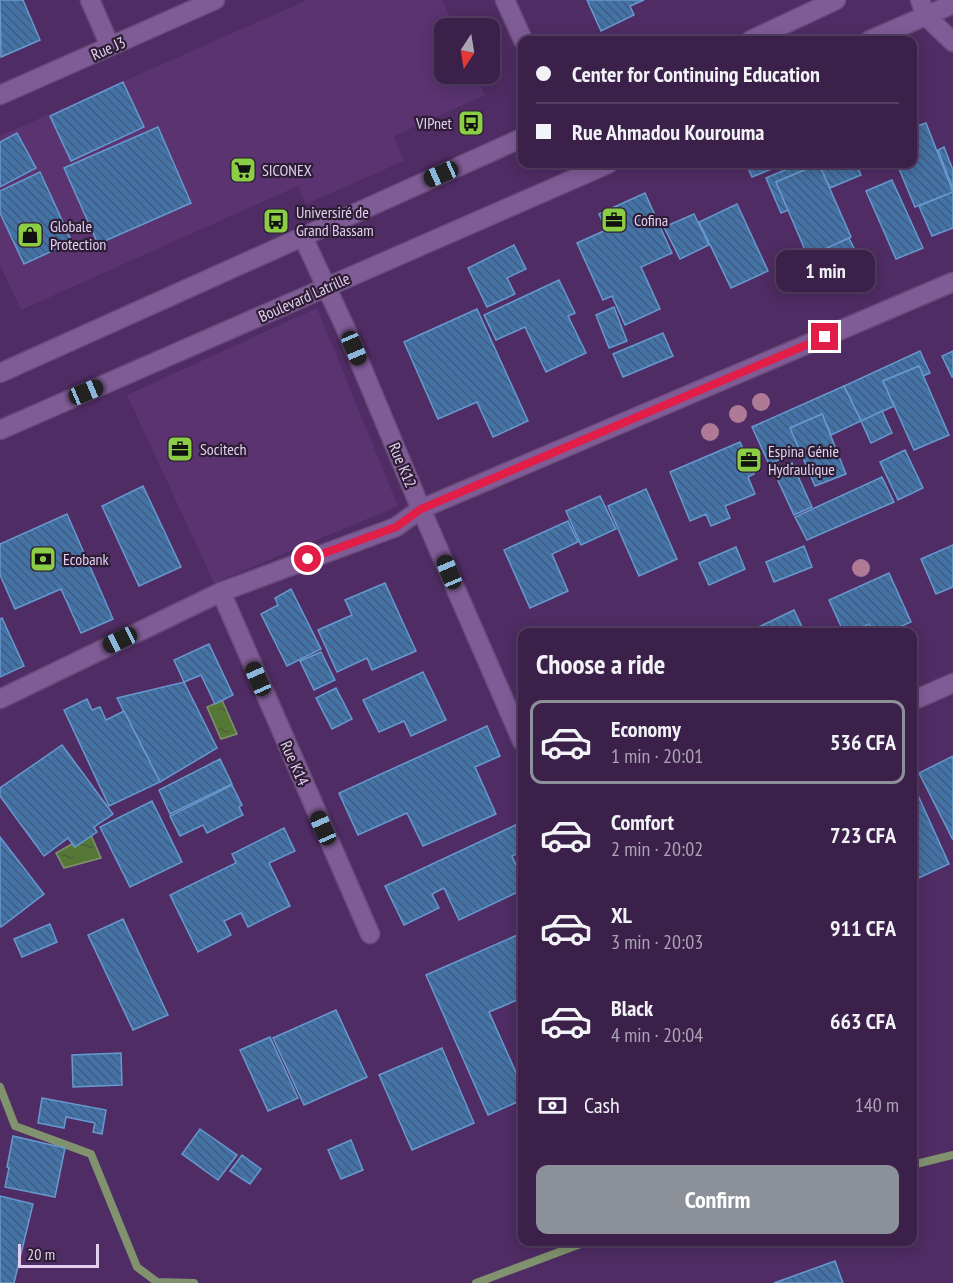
<!DOCTYPE html>
<meta charset="utf-8">
<style>
body{margin:0;font-family:"PT Sans Narrow",sans-serif;background:#422951;color:#f1f3f6;height:100vh;display:flex;flex-direction:column;font-size:22px;white-space:nowrap}
*{box-sizing:border-box;margin:0}
p{font-size:20px;color:#aca3b5}
.icon{flex:none;width:33px;height:33px;fill:none;stroke:currentColor;stroke-width:2;stroke-linecap:round;stroke-linejoin:round}
.map{position:relative;flex:1;overflow:hidden}
.drawer{position:absolute;left:518px;top:628px;width:399px;height:618px;display:flex;flex-direction:column;background:#3b214a;border-radius:12px;box-shadow:0 3px 15px #0003,0 0 0 2px #543e62}
.drawer>*{flex:none}
.banner{position:absolute;left:518px;top:36px;width:399px;height:132px;border-radius:12px;box-shadow:0 3px 15px #0003,0 0 0 2px #543e62;display:grid;align-content:center;height:132px;padding:0 18px;background:#3b214a}
.needle{width:39px;rotate:192deg}
.fabs{position:absolute;left:434px;top:18px;display:grid;gap:12px}
.fabs a{display:grid;place-items:center;width:66px;height:66px;border-radius:12px;background:#3b214a;box-shadow:0 3px 15px #0003,0 0 0 2px #543e62;font-size:30px}
.scale{position:absolute;left:18px;bottom:15px;width:81px;box-sizing:border-box;padding-left:6px;border:3px solid #e2cfef;border-top:0;font-size:16px;line-height:21px;white-space:nowrap;color:#e2cfef;-webkit-text-stroke:4px #2d1e36;paint-order:stroke}
.end{position:absolute;width:27px;height:27px;margin:-14px;border:8px solid #e11d48;background:#fff;box-shadow:0 0 0 3px #fff}
.from{border-radius:50%}
.bubble{position:absolute;height:42px;border-radius:12px;background:#3b214a;box-shadow:0 3px 15px #0003,0 0 0 2px #543e62;font-size:20px;font-weight:700;line-height:42px;text-align:center}
.car{position:absolute;width:18px;height:36px;margin:-18px -9px;border-radius:8px;box-shadow:0 0 4px 2px #0007;background:linear-gradient(#222 24%,#8ab4d8 0 40%,#222 0 76%,#8ab4d8 0 86%,#222 0)}
.banner b{display:flex;align-items:center;gap:21px;height:57px;font-size:22px}
.banner b+b{border-top:2px solid #543e62}
.banner i{width:15px;height:15px;background:#f1f3f6}
ul{padding:0;list-style:none}
li{display:flex;align-items:center;gap:18px;height:84px;margin:0 12px 9px;padding:0 6px;border:3px solid transparent;border-radius:12px}
li div{flex:1}
li b{display:block;font-size:22px}
li em{font-style:normal;font-weight:700}
li.selected{border-color:#8c9099}
li>.icon{width:54px;height:54px;stroke-width:1.5}
h2{padding:0 18px;font-size:27px;line-height:72px}
.pay{display:flex;align-items:center;gap:15px;height:66px;padding:0 18px;font-size:22px}
.pay p{margin-inline-start:auto}
.action{display:flex;gap:12px;margin-top:auto;padding:12px 18px}
.action a{flex:1;height:69px;border-radius:12px;background:#8c9099;color:#fff;font-size:24px;font-weight:700;line-height:69px;text-align:center}
.map>svg:first-child{display:block}
</style>
<div class="map">
<svg width="953" height="1283" viewBox="0 0 953 1283">
<defs>
<pattern id="water-ripples" width="26" height="14" patternUnits="userSpaceOnUse" patternTransform="scale(1.5)"><rect width="26" height="14" fill="#567836"/><path d="M2 4q2-2 4 0t4 0M15 11q2-2 4 0t4 0" fill="none" stroke="#4e5e3e"/></pattern>
<pattern id="building-back-hatch" width="6" height="6" patternUnits="userSpaceOnUse" patternTransform="scale(1.5)"><rect width="6" height="6" fill="#4373a7"/><path d="M-1 5l2 2M0 0l6 6M5-1l2 2" fill="none" stroke="#435b7c"/></pattern>
</defs>
<rect width="100%" height="100%" fill="#4f2c63"/>
<g fill="#5a3370">
<path d="M307,0H442L455,28H444V74H475L485,95L394,136L404,161L306,204L298,186L21,310L0,265V136Z"/>
<path d="M317,308L398,506L214,583L127,395Z"/>
</g>
<g fill="url(#water-ripples)" stroke="#80926e" stroke-width="1.5">
<path d="M222,700L237,734L221,739L207,707Z"/>
<path d="M91,835L101,858L64,868L56,853L72,844L75,847Z"/>
</g>
<g fill="none" stroke-linecap="round" stroke-linejoin="round">
<g stroke="#80926e" stroke-width="8">
<path d="M0,1087L15,1126L91,1154L137,1267L157,1282L194,1283"/>
<path d="M912,1165L953,1155"/>
<path d="M476,1283L586,1242"/>
</g>
</g>
<g fill="url(#building-back-hatch)" stroke="#6799cf" stroke-width="1.5">
<path d="M0,0H23L40,40L1,57Z"/>
<path d="M587,0H644L630,6L634,15L601,31Z"/>
<path d="M123,82L144,127L71,161L50,116Z"/>
<path d="M926,123L953,192L915,207L897,164H912V128Z"/>
<path d="M158,127L191,203L98,244L64,168Z"/>
<path d="M17,133L36,168L0,187V142Z"/>
<path d="M944,147L953,170V189L938,150Z"/>
<path d="M746,164H772L774,168L752,177Z"/>
<path d="M799,164H818L776,182L788,210L781,213L766,178Z"/>
<path d="M819,164L851,237L808,257L776,182Z"/>
<path d="M819,164H856L861,175L830,188Z"/>
<path d="M40,172L72,242L24,264L0,213V191Z"/>
<path d="M892,180L923,248L896,259L866,191Z"/>
<path d="M953,192V228L932,236L919,206Z"/>
<path d="M645,193L672,253L641,267L660,309L625,325L612,296L603,300L577,243L606,230L599,214Z"/>
<path d="M737,204L768,271L731,288L699,222Z"/>
<path d="M694,214L709,245L680,259L664,227Z"/>
<path d="M849,238L865,270L831,287L814,254Z"/>
<path d="M514,245L526,269L507,278L515,294L487,307L468,268Z"/>
<path d="M559,280L575,313L568,316L586,353L546,372L525,327L496,340L484,315Z"/>
<path d="M614,307L627,341L609,348L596,315Z"/>
<path d="M477,309L528,421L493,437L477,402L438,419L404,342Z"/>
<path d="M663,333L673,356L623,377L613,354Z"/>
<path d="M920,351L930,373L923,376L919,366L883,381L894,406L861,421L844,386Z"/>
<path d="M953,351V377H952L942,356Z"/>
<path d="M919,366L949,435L914,450L883,381Z"/>
<path d="M844,386L861,421L831,435L822,414L790,428L800,451L769,464L752,427Z"/>
<path d="M882,411L892,433L871,443L861,421Z"/>
<path d="M822,414L846,474L815,486L790,428Z"/>
<path d="M740,442L754,474L748,477L755,494L725,506L730,518L711,526L706,514L690,521L670,472Z"/>
<path d="M905,450L923,488L898,500L880,462Z"/>
<path d="M792,463L812,507L794,515L774,472Z"/>
<path d="M882,477L894,502L807,540L795,517Z"/>
<path d="M143,486L181,567L139,586L102,506Z"/>
<path d="M646,489L677,559L639,576L608,506Z"/>
<path d="M600,496L616,529L581,545L566,511Z"/>
<path d="M67,514L113,619L81,633L61,589L15,609L0,575V544Z"/>
<path d="M568,521L578,542L552,554L568,591L530,608L504,550Z"/>
<path d="M953,545V587L936,594L921,559Z"/>
<path d="M804,546L812,567L774,582L766,562Z"/>
<path d="M736,547L745,569L709,585L699,563Z"/>
<path d="M889,573L911,622L887,633H873L869,624L850,633H844L829,600Z"/>
<path d="M385,583L416,651L372,670L367,658L337,672L318,630L352,615L345,600Z"/>
<path d="M291,589L321,649L287,666L261,614L278,605L275,598Z"/>
<path d="M794,610L805,633H746Z"/>
<path d="M2,618L24,666L0,677V619Z"/>
<path d="M209,644L233,695L215,704L201,675L184,682L174,660Z"/>
<path d="M321,652L335,680L314,690L300,661Z"/>
<path d="M423,672L446,720L411,736L404,721L379,732L363,700Z"/>
<path d="M184,682L217,748L160,782L117,698Z"/>
<path d="M336,688L352,719L332,729L316,698Z"/>
<path d="M87,699L92,710L100,707L106,720L124,711L160,782L109,806L64,710Z"/>
<path d="M487,726L500,756L475,767L496,814L423,846L407,813L358,835L339,793Z"/>
<path d="M62,745L113,814L94,827L97,832L75,847L68,838L44,856L0,796V788Z"/>
<path d="M953,756V840L919,773Z"/>
<path d="M220,759L232,784L170,814L159,790Z"/>
<path d="M912,782L949,864L912,881Z"/>
<path d="M232,785L242,805L239,807L243,815L207,833L203,825L180,836L170,816Z"/>
<path d="M152,801L182,862L130,887L100,827Z"/>
<path d="M522,822V851L512,856L522,878V890L459,920L444,888L432,894L439,908L404,925L385,886Z"/>
<path d="M284,828L295,851L269,863L290,906L248,927L241,913L224,921L231,935L198,952L170,895L236,863L232,854Z"/>
<path d="M0,837L44,894L1,927L0,926Z"/>
<path d="M123,919L168,1015L133,1030L88,935Z"/>
<path d="M50,924L57,942L22,957L14,939Z"/>
<path d="M522,933V998L489,1012L522,1086V1100L488,1115L426,975Z"/>
<path d="M336,1010L367,1077L304,1105L273,1038Z"/>
<path d="M270,1037L298,1098L268,1111L240,1050Z"/>
<path d="M442,1048L474,1123L412,1150L379,1075Z"/>
<path d="M121,1053L122,1085L73,1087L72,1055Z"/>
<path d="M42,1098L106,1110L102,1134L93,1132L95,1123L66,1117L64,1128L38,1123Z"/>
<path d="M200,1129L237,1155L218,1180L182,1154Z"/>
<path d="M13,1136L65,1148L55,1197L5,1187L9,1168L7,1167Z"/>
<path d="M351,1140L363,1170L341,1179L328,1150Z"/>
<path d="M242,1155L261,1169L250,1184L230,1171Z"/>
<path d="M0,1196L33,1204L14,1283H0Z"/>
<path d="M835,1261L843,1283H774Z"/>
</g>
<g fill="none" stroke-linecap="round" stroke-linejoin="round">
<g stroke="#684a79" stroke-width="21">
<g id="minor">
<path d="M90,0L110,46"/>
<path d="M505,0L523,40"/>
<path d="M920,0L926,16L953,42"/>
<path d="M0,95L215,0"/>
<path d="M303,237L345,327L421,509L522,741"/>
<path d="M221,592L370,934"/>
<path d="M0,699L221,592L396,527L421,509L953,282"/>
<path d="M912,701L953,683"/>
</g>
</g>
<g stroke="#684a79" stroke-width="21">
<g id="secondary">
<path d="M751,40L836,0"/>
<path d="M870,40L953,4"/>
<path d="M0,373L522,138"/>
<path d="M0,430L608,164"/>
</g>
</g>
<use href="#minor" stroke="#805c96" stroke-width="18"/>
<use href="#secondary" stroke="#805c96" stroke-width="18"/>
</g>
<g fill="#ae7a96">
<circle cx="761" cy="402" r="9"/>
<circle cx="738" cy="414" r="9"/>
<circle cx="710" cy="432" r="9"/>
<circle cx="861" cy="568" r="9"/>
</g>
<g fill="none" stroke-linecap="round" stroke-linejoin="round">
<path stroke="#e11d48" stroke-width="8" d="M308,559L396,527L421,509L825,337"/>
</g>
<defs>
<g id="bus-square" transform="scale(1.35)"><rect x="-9" y="-9" width="18" height="18" rx="4" fill="#8bce46" stroke="#2d1e36"/><path d="M-5-6H5V4H4V6H2V4H-2V6H-4V4H-5ZM-3.5-4V0h7V-4ZM-3.5 1.2v1.5H-2V1.2ZM2 1.2v1.5H3.5V1.2Z" fill="#111"/></g>
<g id="supermarket-square" transform="scale(1.35)"><rect x="-9" y="-9" width="18" height="18" rx="4" fill="#8bce46" stroke="#2d1e36"/><path d="M-6-5.5h2.5l.6 2H6L4.5 2H-2.5L-4.4-4H-6ZM-1.5 3.2a1.3 1.3 0 1 0 .1 0ZM3 3.2a1.3 1.3 0 1 0 .1 0Z" fill="#111"/></g>
<g id="office-square" transform="scale(1.35)"><rect x="-9" y="-9" width="18" height="18" rx="4" fill="#8bce46" stroke="#2d1e36"/><path d="M-6-3h4V-5.5h4V-3h4V5H-6ZM-1-4.5V-3h2v-1.5ZM-6 0V1H6V0Z" fill="#111"/></g>
<g id="shop-square" transform="scale(1.35)"><rect x="-9" y="-9" width="18" height="18" rx="4" fill="#8bce46" stroke="#2d1e36"/><path d="M-5-2.5h2.3a2.7 3.5 0 0 1 5.4 0H5L5.5 6h-11ZM-1.5-2.5h3a1.5 2.3 0 0 0-3 0Z" fill="#111"/></g>
<g id="bank-square" transform="scale(1.35)"><rect x="-9" y="-9" width="18" height="18" rx="4" fill="#8bce46" stroke="#2d1e36"/><path d="M-6-4H6V4H-6ZM0-2.3a2.3 2.3 0 1 0 0 4.6a2.3 2.3 0 1 0 0-4.6Z" fill="#111"/></g>
</defs>
<g fill-rule="evenodd">
<use href="#bus-square" x="471" y="123"/>
<use href="#supermarket-square" x="243" y="170"/>
<use href="#office-square" x="614" y="220"/>
<use href="#bus-square" x="276" y="221"/>
<use href="#shop-square" x="30" y="235"/>
<use href="#office-square" x="180" y="449"/>
<use href="#office-square" x="749" y="460"/>
<use href="#bank-square" x="43" y="559"/>
</g>
<g text-anchor="middle" dominant-baseline="central" stroke-width="4.5" stroke-linejoin="round" paint-order="stroke">
<g font-size="16" fill="#e2cfef" stroke="#2d1e36">
<text transform="translate(108 48) rotate(-24)">Rue J3</text>
<text transform="translate(304 297) rotate(-24)">Boulevard Latrille</text>
<text transform="translate(403 465) rotate(67)">Rue K12</text>
<text transform="translate(295 763) rotate(66)">Rue K14</text>
</g>
<g font-size="16" fill="#e2cfef" stroke="#2d1e36" text-anchor="start">
<text x="452" y="123" text-anchor="end">VIPnet</text>
<text x="262" y="170">SICONEX</text>
<text x="296" y="212">Universiré de<tspan x="296" dy="18">Grand Bassam</tspan></text>
<text x="634" y="220">Cofina</text>
<text x="50" y="226">Globale<tspan x="50" dy="18">Protection</tspan></text>
<text x="200" y="449">Socitech</text>
<text x="768" y="451">Espina Génie<tspan x="768" dy="18">Hydraulique</tspan></text>
<text x="63" y="559">Ecobank</text>
</g>
</g>
</svg>
<div class="fabs">
<a><svg class="needle" viewBox="-14 -14 28 28"><path d="M0-13l5 13h-10z" fill="#e53935"/><path d="M0 13l5-13h-10z" fill="#aca3b5"/></svg></a>
</div>
<div class="scale">20 m</div>
<i class="end from" style="left:308px;top:559px"></i>
<i class="end" style="left:825px;top:337px"></i>
<div class="bubble" style="left:776px;top:250px;width:99px">1 min</div>
<i class="car" style="left:441px;top:174px;rotate:246deg"></i>
<i class="car" style="left:354px;top:348px;rotate:157deg"></i>
<i class="car" style="left:86px;top:392px;rotate:67deg"></i>
<i class="car" style="left:449px;top:572px;rotate:337deg"></i>
<i class="car" style="left:120px;top:640px;rotate:244deg"></i>
<i class="car" style="left:258px;top:679px;rotate:336deg"></i>
<i class="car" style="left:323px;top:828px;rotate:336deg"></i>
<div class="banner">
<b><i class="from"></i>Center for Continuing Education</b>
<b><i></i>Rue Ahmadou Kourouma</b>
</div>
<section class="drawer">
<h2>Choose a ride</h2>
<ul>
<li class="selected"><svg class="icon" aria-label="car" viewBox="0 0 24 24"><path d="M5 17H2v-5l4-1 3-4h7l3 4 3 1v5h-3M9 17h6M6 11h13"/><circle cx="7" cy="17" r="2"/><circle cx="17" cy="17" r="2"/></svg><div><b>Economy</b><p>1 min · 20:01</p></div><em>536 CFA</em></li>
<li><svg class="icon" aria-label="car" viewBox="0 0 24 24"><path d="M5 17H2v-5l4-1 3-4h7l3 4 3 1v5h-3M9 17h6M6 11h13"/><circle cx="7" cy="17" r="2"/><circle cx="17" cy="17" r="2"/></svg><div><b>Comfort</b><p>2 min · 20:02</p></div><em>723 CFA</em></li>
<li><svg class="icon" aria-label="car" viewBox="0 0 24 24"><path d="M5 17H2v-5l4-1 3-4h7l3 4 3 1v5h-3M9 17h6M6 11h13"/><circle cx="7" cy="17" r="2"/><circle cx="17" cy="17" r="2"/></svg><div><b>XL</b><p>3 min · 20:03</p></div><em>911 CFA</em></li>
<li><svg class="icon" aria-label="car" viewBox="0 0 24 24"><path d="M5 17H2v-5l4-1 3-4h7l3 4 3 1v5h-3M9 17h6M6 11h13"/><circle cx="7" cy="17" r="2"/><circle cx="17" cy="17" r="2"/></svg><div><b>Black</b><p>4 min · 20:04</p></div><em>663 CFA</em></li>
</ul>
<div class="pay"><svg class="icon" aria-label="cash" viewBox="0 0 24 24"><path d="M3 7h18v10H3z"/><circle cx="12" cy="12" r="2"/></svg>Cash<p>140 m</p></div>
<div class="action"><a>Confirm</a></div>
</section>
</div>
